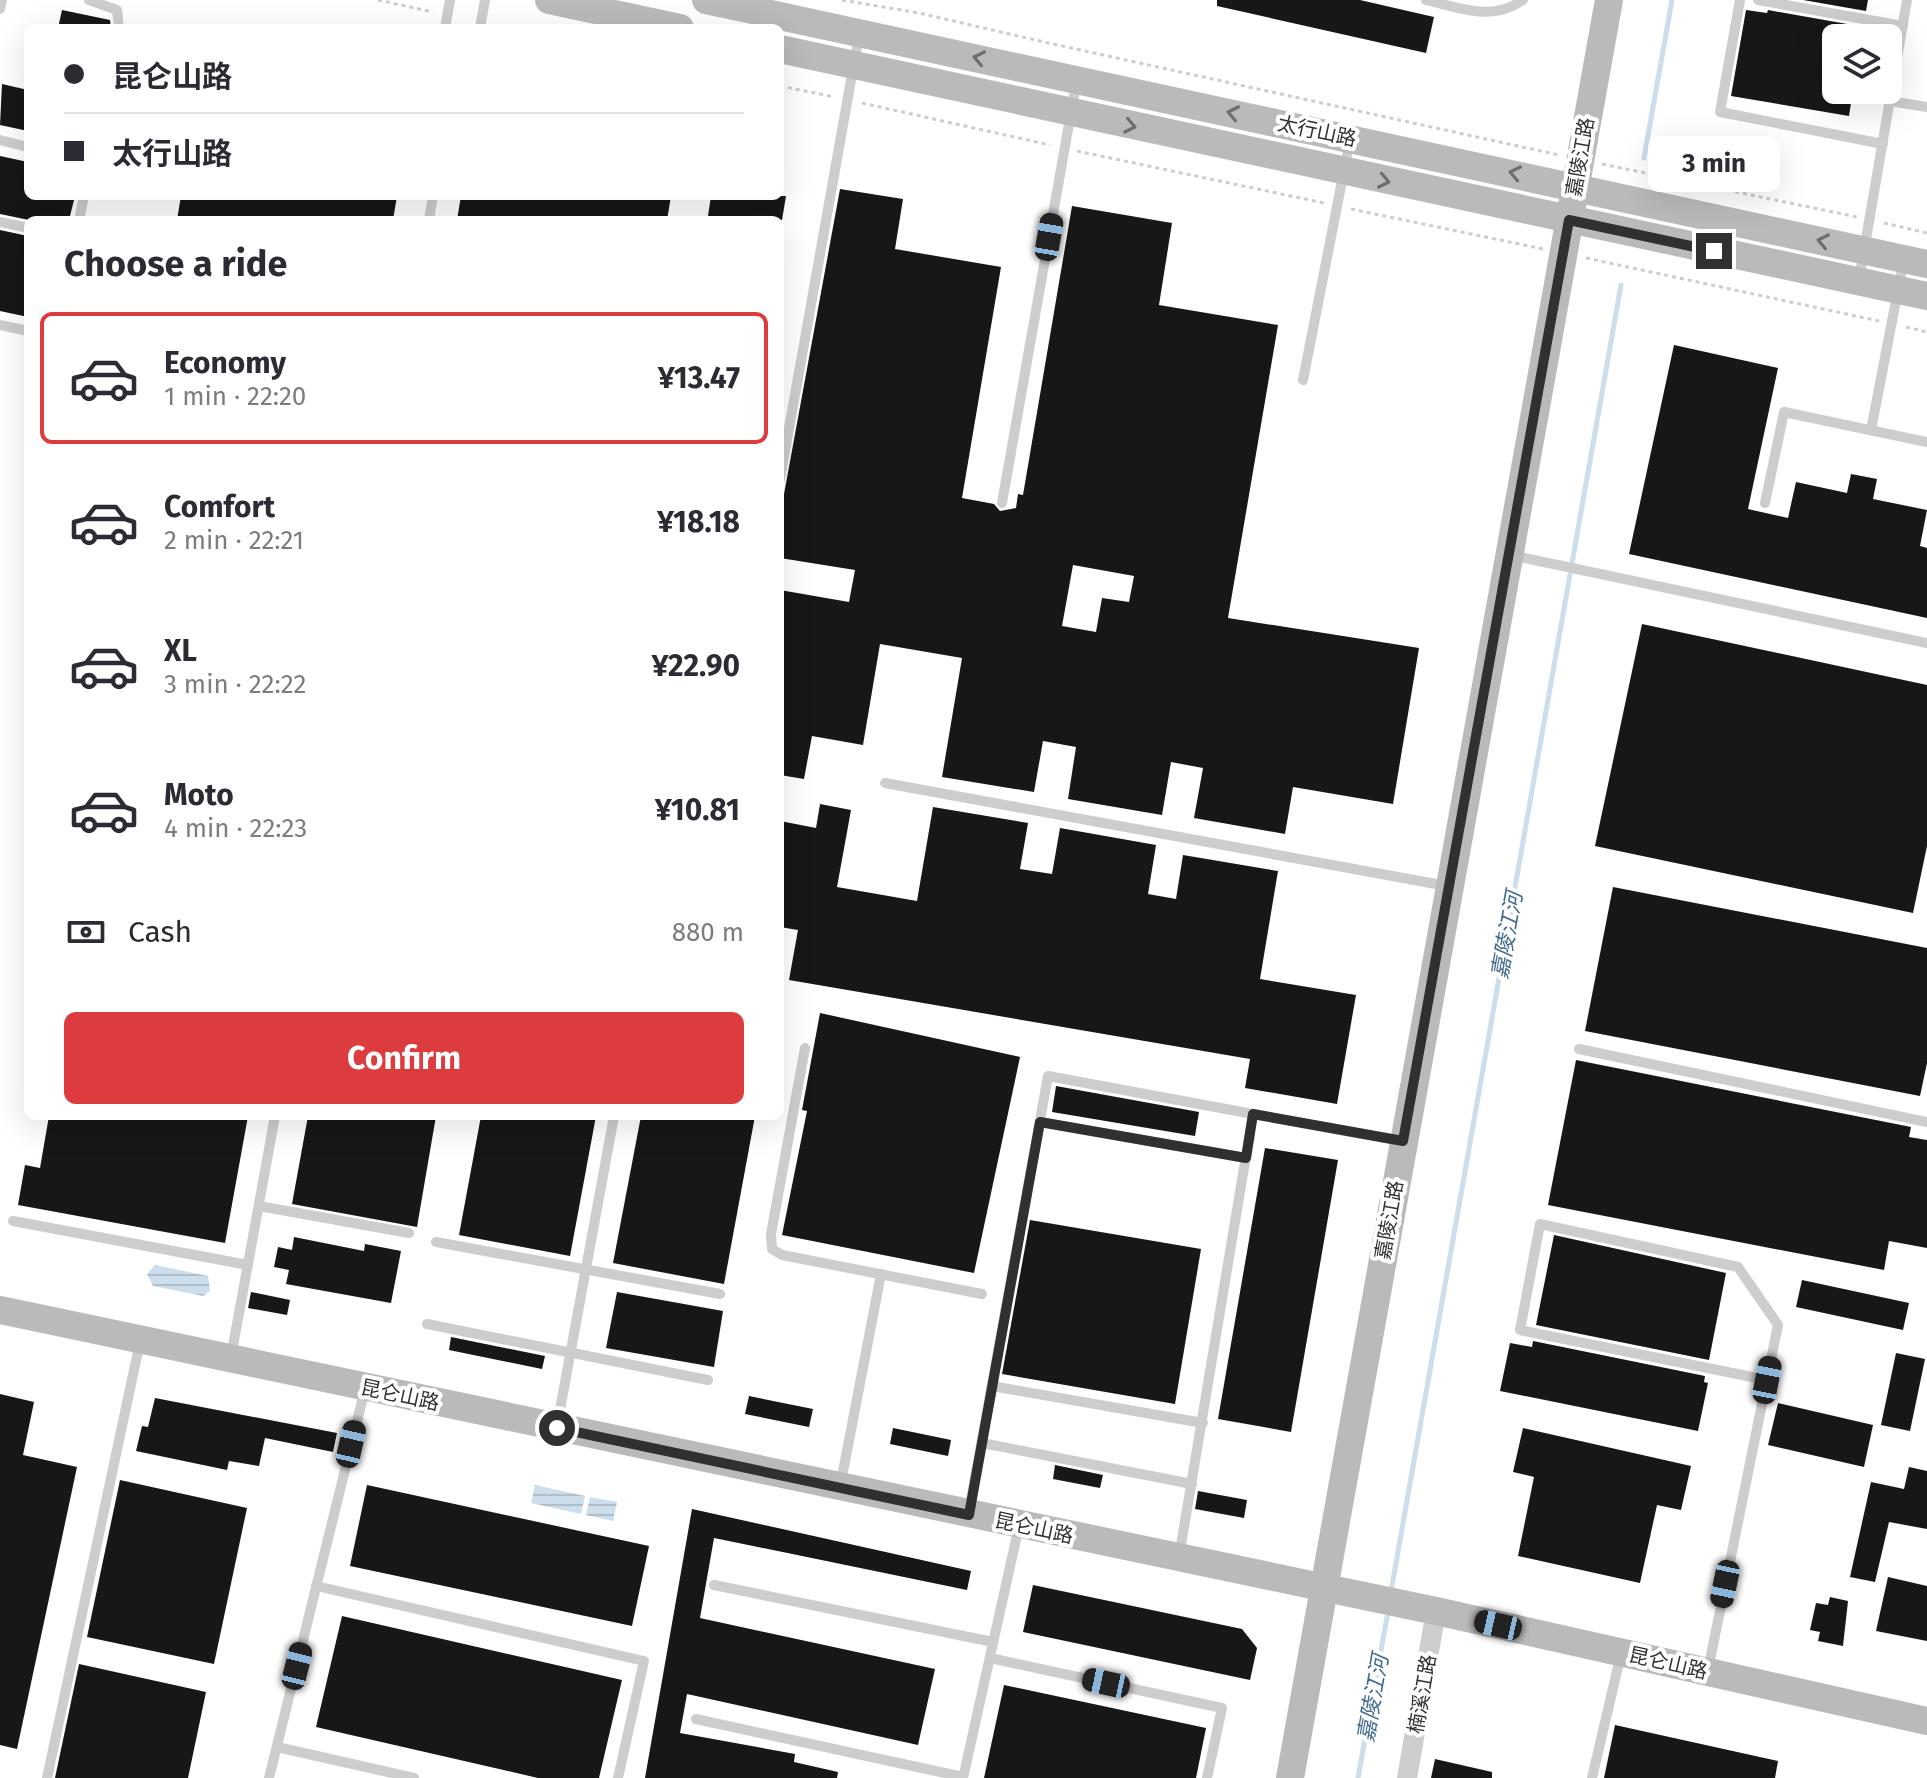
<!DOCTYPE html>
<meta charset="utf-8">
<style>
body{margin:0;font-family:"Fira Sans","Noto Sans SC",sans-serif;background:#f7f7f7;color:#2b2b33;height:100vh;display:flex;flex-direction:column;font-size:30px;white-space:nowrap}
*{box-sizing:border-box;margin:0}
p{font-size:26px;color:#7c7c81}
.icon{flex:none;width:44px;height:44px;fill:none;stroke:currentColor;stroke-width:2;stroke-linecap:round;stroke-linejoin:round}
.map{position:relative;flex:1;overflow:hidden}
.drawer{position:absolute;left:24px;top:216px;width:760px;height:904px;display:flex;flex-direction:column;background:#fff;border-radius:12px;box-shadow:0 8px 32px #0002}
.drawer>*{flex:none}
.top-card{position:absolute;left:24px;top:24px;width:760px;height:176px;border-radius:12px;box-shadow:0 8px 32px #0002;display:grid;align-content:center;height:176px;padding:0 40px;background:#fff}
.buttons{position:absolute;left:1822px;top:24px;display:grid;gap:16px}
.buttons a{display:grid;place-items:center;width:80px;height:80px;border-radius:12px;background:#fff;box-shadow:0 8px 32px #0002;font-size:40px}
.end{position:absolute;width:36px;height:36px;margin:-18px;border:10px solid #303030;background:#fff;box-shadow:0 0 0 4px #fff}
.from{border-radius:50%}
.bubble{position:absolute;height:56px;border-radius:12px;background:#fff;box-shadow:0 8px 32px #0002;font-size:26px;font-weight:700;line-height:56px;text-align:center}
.car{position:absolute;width:24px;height:48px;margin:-24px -12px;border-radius:10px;box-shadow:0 0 6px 2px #0007;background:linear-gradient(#222 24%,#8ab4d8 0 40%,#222 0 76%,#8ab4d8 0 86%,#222 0)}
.top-card b{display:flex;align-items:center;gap:28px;height:76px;font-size:30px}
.top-card b+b{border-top:2px solid #e1e1e2}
.top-card i{width:20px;height:20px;background:#2b2b33}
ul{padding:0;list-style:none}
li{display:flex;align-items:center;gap:24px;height:132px;margin:0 16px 12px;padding:0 24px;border:4px solid transparent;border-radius:12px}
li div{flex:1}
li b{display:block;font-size:30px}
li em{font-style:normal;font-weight:700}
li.current{border-color:#dd3c3e}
li>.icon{width:72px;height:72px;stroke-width:1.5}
h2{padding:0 40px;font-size:36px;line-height:96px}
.pay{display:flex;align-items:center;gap:20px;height:88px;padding:0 40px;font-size:30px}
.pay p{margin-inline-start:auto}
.action{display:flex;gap:16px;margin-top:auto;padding:16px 40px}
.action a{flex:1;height:92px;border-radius:12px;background:#dd3c3e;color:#fff;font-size:32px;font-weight:700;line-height:92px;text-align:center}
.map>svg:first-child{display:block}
</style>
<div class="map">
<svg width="1927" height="1778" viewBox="0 0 1927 1778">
<defs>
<pattern id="water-rules" width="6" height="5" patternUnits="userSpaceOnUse" patternTransform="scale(2)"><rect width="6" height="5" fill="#ccddeb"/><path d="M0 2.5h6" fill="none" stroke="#b0beca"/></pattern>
</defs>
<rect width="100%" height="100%" fill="#fff"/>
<g fill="url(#water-rules)">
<path d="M155,1265L208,1276L210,1291L203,1296L153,1286L147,1274Z"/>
<path d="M535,1485L585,1496L581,1514L531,1503Z"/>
<path d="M590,1497L617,1502L613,1521L586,1515Z"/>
</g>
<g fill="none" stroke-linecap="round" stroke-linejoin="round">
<g stroke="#ccddeb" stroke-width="5">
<path d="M1644,158L1672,0"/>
<path d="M1392,1586L1621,285"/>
<path d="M1358,1778L1387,1617"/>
</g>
</g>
<g fill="#171717" fill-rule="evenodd">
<path d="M1217,0H1360L1434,17L1426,53L1217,6Z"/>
<path d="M1803,0H1868L1866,11Z"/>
<path d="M62,10L110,20L111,28H58Z"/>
<path d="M1746,10L1767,13L1768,10L1864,27L1862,38H1836V90H1853L1849,116L1731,96Z"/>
<path d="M2,84L28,90V131L0,125Z"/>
<path d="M0,156L28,162V196H75L69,220H29L0,214Z"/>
<path d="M840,189L903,199L895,249L1001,267L962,498L994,504L1000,511L1016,508L1018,494L1023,495L1072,206L1172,223L1159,305L1278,325L1228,618L1419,648L1393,804L1293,787L1285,834L1194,818L1203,768L1171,762L1162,815L1068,799L1076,747L1043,741L1034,792L942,777L962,658L880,644L863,745L812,736L804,779L780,775V590L849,602L855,570L780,558V516ZM1073,565L1134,576L1129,602L1102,598L1096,632L1062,626Z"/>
<path d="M181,196H397L393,220H177Z"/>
<path d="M461,196H671L667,220H457Z"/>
<path d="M711,196H786L782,220L708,216Z"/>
<path d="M0,230L28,236V317L0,311Z"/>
<path d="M1674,345L1778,368L1748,509L1788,518L1796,482L1847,493L1851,474L1877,479L1873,499L1927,510L1920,546L1927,548V618L1629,554Z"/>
<path d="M1642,624L1927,685V846L1913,913L1595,846Z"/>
<path d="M820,804L851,810L837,887L917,901L933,807L1028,823L1020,869L1052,874L1060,828L1156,845L1148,894L1176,899L1183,855L1278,871L1260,979L1356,995L1337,1104L1245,1088L1250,1059L789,980L798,930L780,927V821L816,828Z"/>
<path d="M1613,887L1927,948V1063L1920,1096L1585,1031Z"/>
<path d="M820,1013L1020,1057L974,1273L782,1235L807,1111L802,1110Z"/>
<path d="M1576,1060L1911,1127L1909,1137L1927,1140V1248L1889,1241L1884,1270L1548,1205Z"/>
<path d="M1056,1086L1199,1112L1195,1136L1052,1112Z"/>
<path d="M49,1116H248L225,1243L18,1205L25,1165L40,1168Z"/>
<path d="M308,1116H436L417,1227L292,1204Z"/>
<path d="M481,1116H596L570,1256L459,1235Z"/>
<path d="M641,1116H755L724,1284L613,1263Z"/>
<path d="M1265,1148L1338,1160L1291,1432L1218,1419Z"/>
<path d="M1030,1220L1201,1249L1175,1404L1002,1374Z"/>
<path d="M1554,1235L1726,1273L1709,1360L1536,1325Z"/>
<path d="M294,1237L364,1251L365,1244L401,1251L391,1303L286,1284L289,1270L274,1267L278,1247L292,1250Z"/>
<path d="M1802,1280L1909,1303L1903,1330L1796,1307Z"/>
<path d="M251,1292L290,1300L287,1315L248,1308Z"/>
<path d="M617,1292L723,1311L714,1367L606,1348Z"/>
<path d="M451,1337L545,1356L542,1369L449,1350Z"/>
<path d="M1533,1341L1705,1376L1704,1382L1708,1383L1698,1431L1500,1391L1510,1343L1532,1347Z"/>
<path d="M1896,1353L1925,1359L1910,1431L1881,1425Z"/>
<path d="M0,1394L34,1402L23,1455L77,1467L17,1749L0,1745Z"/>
<path d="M749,1396L813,1409L809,1427L745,1414Z"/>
<path d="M155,1398L337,1433L333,1452L265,1438L259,1466L229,1461L227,1470L136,1451L142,1426L148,1427Z"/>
<path d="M1778,1403L1873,1425L1864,1467L1768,1445Z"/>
<path d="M893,1428L951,1440L948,1456L890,1444Z"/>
<path d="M1523,1428L1691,1466L1681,1510L1657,1505L1640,1583L1518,1556L1534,1477L1513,1472Z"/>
<path d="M1055,1465L1103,1475L1100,1488L1053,1479Z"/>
<path d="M1909,1467L1927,1471V1529L1889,1522L1875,1582L1850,1577L1871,1482L1904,1489Z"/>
<path d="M120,1480L247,1508L214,1664L87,1637Z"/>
<path d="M367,1485L649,1546L632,1626L350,1566Z"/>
<path d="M1198,1491L1247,1500L1244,1518L1195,1509Z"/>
<path d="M692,1509L971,1571L967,1590L714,1538L700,1618L935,1669L918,1745L687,1694L680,1733L795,1754L794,1762L838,1772L837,1778H645Z"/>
<path d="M1888,1577L1927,1586V1641L1876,1631Z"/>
<path d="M1033,1585L1242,1629L1257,1648L1250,1680L1023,1632Z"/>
<path d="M1830,1597L1848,1601L1843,1646L1818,1641L1820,1632L1810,1630L1816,1603L1828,1605Z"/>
<path d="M342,1616L622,1680L599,1778H538L316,1727Z"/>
<path d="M79,1664L206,1692L188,1778H55Z"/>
<path d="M1004,1685L1206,1728L1196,1778H984Z"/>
<path d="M1615,1725L1778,1761L1775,1778H1604Z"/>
<path d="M1435,1759L1492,1772V1778H1431Z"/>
</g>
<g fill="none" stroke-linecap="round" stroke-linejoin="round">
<g stroke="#cdcdcd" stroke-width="3" stroke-dasharray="4 4" stroke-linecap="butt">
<path d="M378,0L433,12"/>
<path d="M842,0L919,13L1044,42L1559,155"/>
<path d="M495,26L506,28"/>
<path d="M780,86L835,97"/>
<path d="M862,103L1050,145"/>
<path d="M1077,151L1324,203"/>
<path d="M1602,164L1857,217"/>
<path d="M1351,209L1543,249"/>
<path d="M1884,223L1927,233"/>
<path d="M1586,258L1879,321"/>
<path d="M1906,327L1927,332"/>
</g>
<g stroke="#cdcdcd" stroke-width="10">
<path d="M89,0L117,10L119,28"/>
<path d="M1426,0C1460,8 1492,22 1523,0"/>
<path d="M1740,0L1720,112L1883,144"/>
<path d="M1758,0L1903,26"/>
<path d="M0,9L2,0"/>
<path d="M445,28L450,0"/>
<path d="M480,28L485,0"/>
<path d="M1890,101L1927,107"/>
<path d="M0,140L28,147"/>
<path d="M79,220L84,196"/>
<path d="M429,220L433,196"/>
<path d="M0,222L28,228"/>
<path d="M1859,280L1907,0"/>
<path d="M0,325L28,331"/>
<path d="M1303,380L1350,140"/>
<path d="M1871,430L1904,259"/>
<path d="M780,479L859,35"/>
<path d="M1002,503L1076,84"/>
<path d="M1765,503L1784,412L1927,442"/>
<path d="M1510,555L1927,643"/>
<path d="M885,783L1447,886"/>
<path d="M805,1048L771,1234L772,1249L782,1255L982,1294"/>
<path d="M1579,1049L1927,1122"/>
<path d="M1253,1114L1401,1141"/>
<path d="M1040,1122L1246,1158"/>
<path d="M259,1206L409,1233"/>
<path d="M13,1221L248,1265"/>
<path d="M436,1242L720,1294"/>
<path d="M427,1324L708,1380"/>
<path d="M231,1357L275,1116"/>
<path d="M992,1386L1203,1423"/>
<path d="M557,1426L614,1116"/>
<path d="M982,1443L1192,1484"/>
<path d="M841,1482L881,1274"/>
<path d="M969,1511L1048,1076L1253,1114L1179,1557"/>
<path d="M714,1585L993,1642"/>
<path d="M316,1586L644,1661L618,1778"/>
<path d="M990,1658L1222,1708L1207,1778"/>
<path d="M1708,1670L1778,1325L1738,1267L1540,1224L1520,1330L1767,1380"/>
<path d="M696,1719L963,1777"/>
<path d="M277,1747L414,1778"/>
<path d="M47,1778L140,1342"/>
<path d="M269,1778L365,1389"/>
<path d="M963,1778L1019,1526"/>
<path d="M1592,1778L1621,1654"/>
</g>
<path stroke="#cdcdcd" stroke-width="20" d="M1407,1778L1436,1611"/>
<g stroke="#bababa" stroke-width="28">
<path d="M549,0L680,28"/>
<path d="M706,0L1927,264"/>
<path d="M780,49L1927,296"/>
<path d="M0,1310L1436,1611L1927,1721"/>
<path d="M1290,1778L1609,0"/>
</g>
</g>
<defs><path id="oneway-chevron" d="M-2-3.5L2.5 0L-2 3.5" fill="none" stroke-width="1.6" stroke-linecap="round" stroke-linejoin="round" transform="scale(2)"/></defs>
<g stroke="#6e6e6e">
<use href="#oneway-chevron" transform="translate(979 58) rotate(-168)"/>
<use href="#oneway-chevron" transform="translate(1233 113) rotate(-168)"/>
<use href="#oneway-chevron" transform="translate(1130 126) rotate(12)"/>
<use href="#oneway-chevron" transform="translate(1515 173) rotate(-168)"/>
<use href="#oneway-chevron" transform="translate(1384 181) rotate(12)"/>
<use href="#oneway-chevron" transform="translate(1823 241) rotate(-168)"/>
</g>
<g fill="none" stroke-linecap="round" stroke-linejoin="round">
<path stroke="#303030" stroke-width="10" d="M557,1428L969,1515L1040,1122L1246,1158L1253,1114L1403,1141L1569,220L1714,251"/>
</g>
<g text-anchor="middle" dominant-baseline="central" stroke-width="8" stroke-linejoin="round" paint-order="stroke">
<g font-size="20" fill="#303030" stroke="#fff">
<text transform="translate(1317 131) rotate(12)">太行山路</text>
<text transform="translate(1580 157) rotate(-80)">嘉陵江路</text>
<text transform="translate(1389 1220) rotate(-80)">嘉陵江路</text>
<text transform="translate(400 1395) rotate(12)">昆仑山路</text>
<text transform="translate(1034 1528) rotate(12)">昆仑山路</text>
<text transform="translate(1668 1663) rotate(13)">昆仑山路</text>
<text transform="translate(1422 1694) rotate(-80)">楠溪江路</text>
</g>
<g font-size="22" font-style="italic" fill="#416c8f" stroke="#fff">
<text transform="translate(1507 935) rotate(-80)">嘉陵江河</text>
<text transform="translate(1373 1698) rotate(-80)">嘉陵江河</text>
</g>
</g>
</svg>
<div class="buttons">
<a><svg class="icon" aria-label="layers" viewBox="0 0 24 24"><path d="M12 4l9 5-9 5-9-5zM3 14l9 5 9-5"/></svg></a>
</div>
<i class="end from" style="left:557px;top:1428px"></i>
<i class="end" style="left:1714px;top:251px"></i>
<div class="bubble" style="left:1648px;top:136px;width:132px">3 min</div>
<i class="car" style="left:1049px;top:237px;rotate:10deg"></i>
<i class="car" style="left:1767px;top:1380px;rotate:11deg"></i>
<i class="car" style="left:351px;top:1444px;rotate:13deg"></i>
<i class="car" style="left:1725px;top:1584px;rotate:192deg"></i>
<i class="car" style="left:1498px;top:1625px;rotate:283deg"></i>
<i class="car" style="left:297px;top:1666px;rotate:14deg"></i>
<i class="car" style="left:1106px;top:1683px;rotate:282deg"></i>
<div class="top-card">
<b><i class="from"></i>昆仑山路</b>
<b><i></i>太行山路</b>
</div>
<section class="drawer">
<h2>Choose a ride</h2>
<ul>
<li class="current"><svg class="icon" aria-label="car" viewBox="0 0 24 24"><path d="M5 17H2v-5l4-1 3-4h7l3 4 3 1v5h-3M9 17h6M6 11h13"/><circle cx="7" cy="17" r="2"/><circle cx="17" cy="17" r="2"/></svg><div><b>Economy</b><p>1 min · 22:20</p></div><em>¥13.47</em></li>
<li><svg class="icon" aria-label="car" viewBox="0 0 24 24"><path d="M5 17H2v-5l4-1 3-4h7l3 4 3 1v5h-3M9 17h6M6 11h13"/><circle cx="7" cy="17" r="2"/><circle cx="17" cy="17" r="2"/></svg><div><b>Comfort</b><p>2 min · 22:21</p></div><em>¥18.18</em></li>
<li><svg class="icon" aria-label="car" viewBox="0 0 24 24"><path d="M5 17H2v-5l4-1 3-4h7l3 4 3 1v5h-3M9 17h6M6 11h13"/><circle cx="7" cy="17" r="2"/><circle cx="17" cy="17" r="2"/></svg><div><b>XL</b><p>3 min · 22:22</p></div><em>¥22.90</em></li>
<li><svg class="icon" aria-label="car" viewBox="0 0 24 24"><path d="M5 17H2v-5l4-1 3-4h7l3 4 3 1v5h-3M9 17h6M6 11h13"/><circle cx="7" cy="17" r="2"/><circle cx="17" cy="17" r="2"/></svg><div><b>Moto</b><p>4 min · 22:23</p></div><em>¥10.81</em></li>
</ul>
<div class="pay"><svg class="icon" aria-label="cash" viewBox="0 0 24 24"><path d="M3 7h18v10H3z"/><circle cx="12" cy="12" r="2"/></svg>Cash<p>880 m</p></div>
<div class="action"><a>Confirm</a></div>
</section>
</div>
